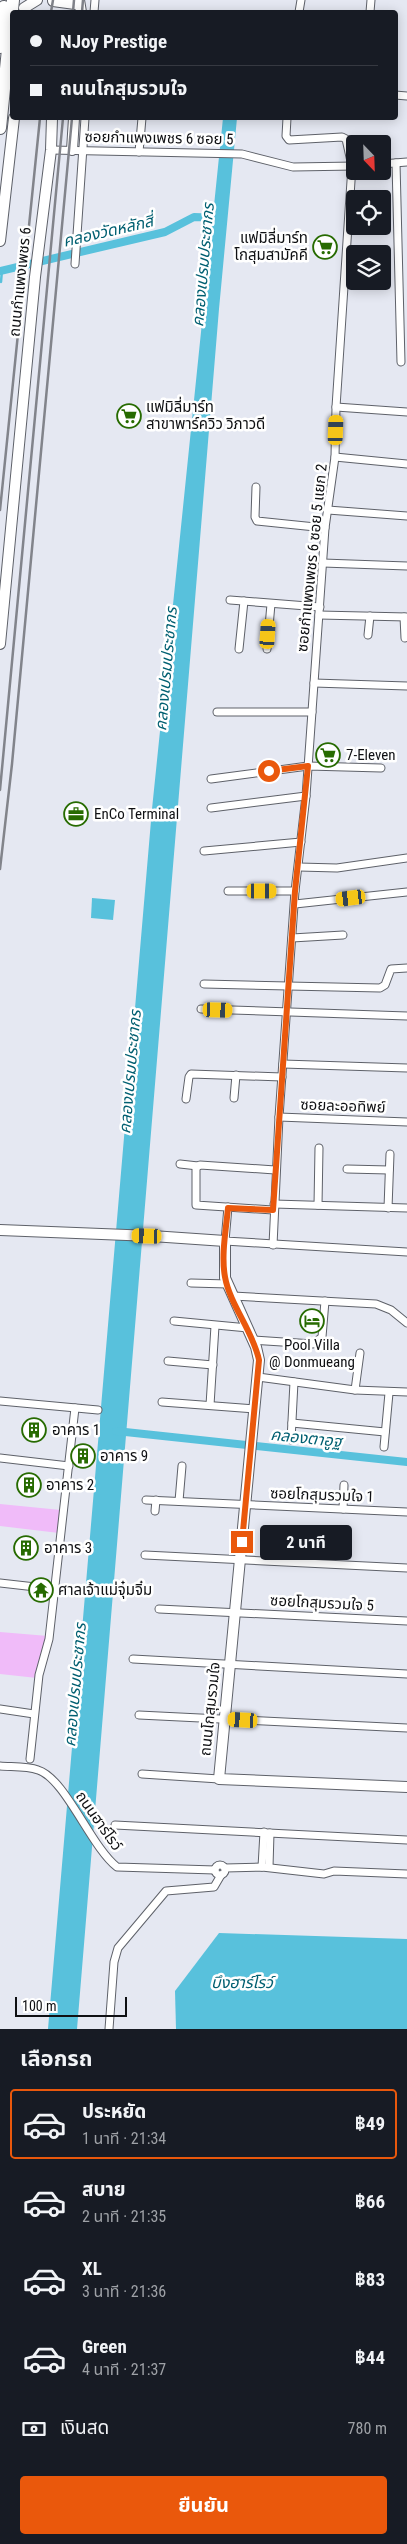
<!DOCTYPE html>
<html lang="th">
<meta charset="utf-8">
<style>
body{margin:0;font-family:"Roboto Condensed","Noto Sans Thai",sans-serif;background:#20242c;color:#f1f3f6;height:100vh;display:flex;flex-direction:column;font-size:19px;white-space:nowrap}
*{box-sizing:border-box;margin:0}
p{font-size:16px;color:#9ea1a6}
.icon{flex:none;width:28px;height:28px;fill:none;stroke:currentColor;stroke-width:2;stroke-linecap:round;stroke-linejoin:round}
.map{position:relative;height:2029px;overflow:hidden}
.details{display:flex;flex-direction:column;background:#171b24;flex:1}
.details>*{flex:none}
.guide{position:absolute;left:10px;top:10px;width:388px;height:110px;border-radius:5px;box-shadow:0 2px 12px #0003;display:grid;align-content:center;height:110px;padding:0 20px;background:#171b24}
.needle{width:32px;rotate:157deg}
.controls{position:absolute;left:346px;top:135px;display:grid;gap:10px}
.controls a{display:grid;place-items:center;width:45px;height:45px;border-radius:5px;background:#171b24;box-shadow:0 2px 12px #0003;font-size:25px}
.scale{position:absolute;left:15px;bottom:12px;width:112px;box-sizing:border-box;padding-left:5px;border:2px solid #0f1013;border-top:0;font-size:14px;line-height:18px;white-space:nowrap;color:#0f1013;-webkit-text-stroke:4px #fff;paint-order:stroke}
.end{position:absolute;width:22px;height:22px;margin:-11px;border:6px solid #ea580c;background:#fff;box-shadow:0 0 0 2px #fff}
.from{border-radius:50%}
.bubble{position:absolute;height:35px;border-radius:5px;background:#171b24;box-shadow:0 2px 12px #0003;font-size:16px;font-weight:700;line-height:35px;text-align:center}
.car{position:absolute;width:15px;height:30px;margin:-15px -8px;border-radius:6px;box-shadow:0 0 4px 1px #0007;background:linear-gradient(#f5c518 24%,#345 0 40%,#f5c518 0 76%,#345 0 86%,#f5c518 0)}
.guide b{display:flex;align-items:center;gap:18px;height:48px;font-size:19px}
.guide b+b{border-top:1px solid #363941}
.guide i{width:12px;height:12px;background:#f1f3f6}
ul{padding:0;list-style:none}
li{display:flex;align-items:center;gap:15px;height:70px;margin:0 10px 8px;padding:0 10px;border:2px solid transparent;border-radius:5px}
li div{flex:1}
li b{display:block;font-size:19px}
li em{font-style:normal;font-weight:700}
li.on{border-color:#ea580c}
li>.icon{width:45px;height:45px;stroke-width:1.5}
h2{padding:0 20px;font-size:22px;line-height:60px}
.pay{display:flex;align-items:center;gap:12px;height:55px;padding:0 20px;font-size:19px}
.pay p{margin-inline-start:auto}
.button{display:flex;gap:10px;margin-top:auto;padding:10px 20px}
.button a{flex:1;height:58px;border-radius:5px;background:#ea580c;color:#fff;font-size:20px;font-weight:700;line-height:58px;text-align:center}
.map>svg:first-child{display:block}
</style>
<div class="map">
<svg width="407" height="2029" viewBox="0 0 407 2029">
<rect width="100%" height="100%" fill="#e5e8f2"/>
<g fill="#f0bbf9">
<path d="M0,1504L61,1510L59,1533L0,1526Z"/>
<path d="M0,1632L48,1636L37,1678L0,1674Z"/>
</g>
<g fill="#58c1dc">
<path d="M223,118H237L219,309L77,2029H48L152,809Z"/>
<path d="M92,898L115,900L113,920L91,918Z"/>
<path d="M219,1933L407,1939V2029H176L175,1991Z"/>
</g>
<g fill="none" stroke-linecap="round" stroke-linejoin="round">
<path stroke="#58c1dc" stroke-width="2.5" d="M1,282L2,270"/>
<g stroke="#58c1dc" stroke-width="8">
<path d="M0,271L165,232L194,217L221,218"/>
<path d="M116,1431L407,1462"/>
</g>
<g stroke="#5e6169" stroke-width="9">
<g id="street">
<path d="M94,12L95,0"/>
<path d="M299,12L301,0"/>
<path d="M370,12L371,0"/>
<path d="M395,95L407,96"/>
<path d="M51,150L242,154L293,167L355,166"/>
<path d="M139,152L142,118"/>
<path d="M396,163L401,362"/>
<path d="M382,164L407,162"/>
<path d="M75,264L85,118"/>
<path d="M336,407L407,412"/>
<path d="M335,457L407,464"/>
<path d="M256,487L255,517L257,521L325,528"/>
<path d="M328,510L407,516"/>
<path d="M323,563L407,566"/>
<path d="M230,600L320,607"/>
<path d="M319,615L407,617"/>
<path d="M404,617L405,638"/>
<path d="M368,635L370,616"/>
<path d="M239,649L244,601"/>
<path d="M267,649L271,604"/>
<path d="M314,683L407,686"/>
<path d="M217,712H312"/>
<path d="M211,779L308,766L381,768"/>
<path d="M211,808L306,796"/>
<path d="M204,851L301,842"/>
<path d="M299,867L337,868L407,858"/>
<path d="M228,891H295"/>
<path d="M295,904L407,892"/>
<path d="M292,938L343,935"/>
<path d="M204,984L380,988L385,985L391,969L407,968"/>
<path d="M201,1009L407,1016"/>
<path d="M283,1064L407,1068"/>
<path d="M234,1098L236,1075"/>
<path d="M186,1099L189,1077L191,1074L282,1077"/>
<path d="M279,1117L407,1122"/>
<path d="M180,1164L198,1166"/>
<path d="M347,1169L389,1170"/>
<path d="M274,1204L407,1208"/>
<path d="M318,1205L319,1148"/>
<path d="M228,1207L225,1241L407,1252"/>
<path d="M388,1208L390,1154"/>
<path d="M273,1210L196,1205V1167L200,1165L275,1170"/>
<path d="M273,1245L279,1117L295,891L306,796L325,528L335,457L336,407L352,166L346,139L342,137L289,140L286,136L287,118"/>
<path d="M191,1283L228,1284"/>
<path d="M233,1296L376,1304L391,1310L407,1323"/>
<path d="M174,1321L248,1328"/>
<path d="M252,1340L313,1344L322,1337L325,1301"/>
<path d="M168,1361L213,1365"/>
<path d="M258,1377L355,1390L407,1392"/>
<path d="M355,1390L360,1353"/>
<path d="M0,1401L98,1410"/>
<path d="M162,1402L255,1409"/>
<path d="M210,1405L215,1326"/>
<path d="M292,1423L385,1432"/>
<path d="M291,1440L294,1382"/>
<path d="M384,1447L389,1393"/>
<path d="M0,1458L69,1466"/>
<path d="M146,1500L407,1512"/>
<path d="M179,1501L182,1466"/>
<path d="M343,1509L344,1485"/>
<path d="M155,1511L156,1500"/>
<path d="M145,1555L407,1568"/>
<path d="M0,1583L53,1589"/>
<path d="M159,1609L407,1621"/>
<path d="M133,1659L407,1674"/>
<path d="M0,1709L34,1714"/>
<path d="M139,1715L407,1728"/>
<path d="M30,1759L39,1675L49,1639L75,1408"/>
<path d="M0,1766C12,1767 27,1766 38,1770C65,1778 91,1847 117,1867L215,1870"/>
<path d="M142,1774L219,1779"/>
<path d="M115,1825L407,1840"/>
<circle cx="220" cy="1870" r="5"/>
<path d="M262,1867L264,1832"/>
<path d="M269,1867L270,1833"/>
<path d="M225,1868L262,1867L324,1874L334,1871L407,1874"/>
<path d="M109,2029L114,1962L118,1948L166,1891L214,1887L221,1875"/>
</g>
</g>
<g stroke="#5e6169" stroke-width="12">
<g id="secondary">
<path d="M79,0L81,12"/>
<path d="M53,1L75,4"/>
<path d="M24,8L37,0"/>
<path d="M72,150L74,118"/>
<path d="M0,241L14,118"/>
<path d="M0,644L35,277L51,150L52,118"/>
<path d="M0,1230L152,1236L225,1241V1278L256,1347L259,1360L219,1779L407,1787"/>
</g>
</g>
<g stroke="#5e6169" stroke-width="14">
<g id="highway">
<path d="M0,47L4,7"/>
<path d="M0,128L13,0"/>
</g>
</g>
<use href="#street" stroke="#fff" stroke-width="7"/>
<use href="#secondary" stroke="#fff" stroke-width="10"/>
<use href="#highway" stroke="#fff" stroke-width="12"/>
<g stroke="#82848b" stroke-width="2.5">
<path d="M51,12L53,0"/>
<path d="M73,12L74,0"/>
<path d="M82,12L83,0"/>
<path d="M0,510L40,118"/>
<path d="M0,790L63,118"/>
<path d="M0,869L12,764L72,118"/>
</g>
</g>
<g fill="none" stroke-linecap="round" stroke-linejoin="round">
<path stroke="#ea580c" stroke-width="6" d="M242,1542L259,1360C253,1331 230,1305 225,1277C221,1255 226,1230 228,1208L273,1210L295,891L308,766L269,771"/>
</g>
<defs>
<g id="supermarket-ring" transform="scale(1.25)"><circle r="9.5" fill="#fff" stroke="#276b01" stroke-width="1.5"/><path d="M-6-5.5h2.5l.6 2H6L4.5 2H-2.5L-4.4-4H-6ZM-1.5 3.2a1.3 1.3 0 1 0 .1 0ZM3 3.2a1.3 1.3 0 1 0 .1 0Z" fill="#276b01"/></g>
<g id="office-ring" transform="scale(1.25)"><circle r="9.5" fill="#fff" stroke="#276b01" stroke-width="1.5"/><path d="M-6-3h4V-5.5h4V-3h4V5H-6ZM-1-4.5V-3h2v-1.5ZM-6 0V1H6V0Z" fill="#276b01"/></g>
<g id="hotel-ring" transform="scale(1.25)"><circle r="9.5" fill="#fff" stroke="#276b01" stroke-width="1.5"/><path d="M-6-4.5h1.5V1H6V5H4.5V3h-9V5H-6ZM-4 0a1.8 1.8 0 1 1 3.6 0ZM.5 0V-2.5h3Q6-2.5 6 0Z" fill="#276b01"/></g>
<g id="building-ring" transform="scale(1.25)"><circle r="9.5" fill="#fff" stroke="#276b01" stroke-width="1.5"/><path d="M-4-6H4V6H1V3H-1V6H-4ZM-2.5-4.3h1.7v1.8h-1.7ZM.8-4.3h1.7v1.8H.8ZM-2.5-1h1.7V.8h-1.7ZM.8-1h1.7V.8H.8Z" fill="#276b01"/></g>
<g id="temple-ring" transform="scale(1.25)"><circle r="9.5" fill="#fff" stroke="#276b01" stroke-width="1.5"/><path d="M0-6L5-2H3V0L6.5 2.5H4V6H1.5V3h-3V6H-4V2.5H-6.5L-3 0V-2H-5Z" fill="#276b01"/></g>
</defs>
<g fill-rule="evenodd">
<use href="#supermarket-ring" x="325" y="247"/>
<use href="#supermarket-ring" x="129" y="416"/>
<use href="#supermarket-ring" x="328" y="755"/>
<use href="#office-ring" x="76" y="814"/>
<use href="#hotel-ring" x="312" y="1321"/>
<use href="#building-ring" x="34" y="1430"/>
<use href="#building-ring" x="83" y="1456"/>
<use href="#building-ring" x="29" y="1485"/>
<use href="#building-ring" x="26" y="1548"/>
<use href="#temple-ring" x="41" y="1590"/>
</g>
<g text-anchor="middle" dominant-baseline="central" stroke-width="5" stroke-linejoin="round" paint-order="stroke">
<g font-size="15" fill="#0f1013" stroke="#fff">
<text transform="translate(159 138) rotate(1)">ซอยกำแพงเพชร 6 ซอย 5</text>
<text transform="translate(20 282) rotate(-84)">ถนนกำแพงเพชร 6</text>
<text transform="translate(312 558) rotate(-84)">ซอยกำแพงเพชร 6 ซอย 5 แยก 2</text>
<text transform="translate(343 1106) rotate(2)">ซอยละออทิพย์</text>
<text transform="translate(322 1495) rotate(2)">ซอยโกสุมรวมใจ 1</text>
<text transform="translate(322 1603) rotate(3)">ซอยโกสุมรวมใจ 5</text>
<text transform="translate(210 1709) rotate(-84)">ถนนโกสุมรวมใจ</text>
<text transform="translate(99 1821) rotate(55)">ถนนฮาร์โรว์</text>
</g>
<g font-size="15" fill="#0f1013" stroke="#fff" text-anchor="start">
<text x="308" y="238" text-anchor="end">แฟมิลี่มาร์ท<tspan x="308" dy="17">โกสุมสามัคคี</tspan></text>
<text x="146" y="407">แฟมิลี่มาร์ท<tspan x="146" dy="17">สาขาพาร์ควิว วิภาวดี</tspan></text>
<text x="346" y="755">7-Eleven</text>
<text x="94" y="814">EnCo Terminal</text>
<text x="312" y="1345" text-anchor="middle">Pool Villa<tspan x="312" dy="17">@ Donmueang</tspan></text>
<text x="52" y="1430">อาคาร 1</text>
<text x="100" y="1456">อาคาร 9</text>
<text x="46" y="1485">อาคาร 2</text>
<text x="44" y="1548">อาคาร 3</text>
<text x="58" y="1590">ศาลเจ้าแม่จุ๋มจิ๋ม</text>
</g>
<g font-size="16" font-style="italic" fill="#005f71" stroke="#fff">
<text transform="translate(108 231) rotate(-13)">คลองวัดหลักสี่</text>
<text transform="translate(203 265) rotate(-85)">คลองเปรมประชากร</text>
<text transform="translate(166 669) rotate(-85)">คลองเปรมประชากร</text>
<text transform="translate(130 1072) rotate(-85)">คลองเปรมประชากร</text>
<text transform="translate(306 1438) rotate(6)">คลองตาอูฐ</text>
<text transform="translate(75 1685) rotate(-85)">คลองเปรมประชากร</text>
<text x="242" y="1982">บึงฮาร์โรว์</text>
</g>
</g>
</svg>
<div class="controls">
<a><svg class="needle" viewBox="-14 -14 28 28"><path d="M0-13l5 13h-10z" fill="#e53935"/><path d="M0 13l5-13h-10z" fill="#9ea1a6"/></svg></a>
<a><svg class="icon" aria-label="locate" viewBox="0 0 24 24"><circle cx="12" cy="12" r="6"/><path d="M12 2v4M12 18v4M2 12h4M18 12h4"/></svg></a>
<a><svg class="icon" aria-label="layers" viewBox="0 0 24 24"><path d="M12 4l9 5-9 5-9-5zM3 14l9 5 9-5"/></svg></a>
</div>
<div class="scale">100 m</div>
<i class="end from" style="left:269px;top:771px"></i>
<i class="end" style="left:242px;top:1542px"></i>
<div class="bubble" style="left:260px;top:1525px;width:92px">2 นาที</div>
<i class="car" style="left:336px;top:430px;rotate:2deg"></i>
<i class="car" style="left:268px;top:634px;rotate:4deg"></i>
<i class="car" style="left:262px;top:891px;rotate:90deg"></i>
<i class="car" style="left:351px;top:898px;rotate:263deg"></i>
<i class="car" style="left:218px;top:1010px;rotate:92deg"></i>
<i class="car" style="left:147px;top:1236px;rotate:272deg"></i>
<i class="car" style="left:243px;top:1720px;rotate:273deg"></i>
<div class="guide">
<b><i class="from"></i>NJoy Prestige</b>
<b><i></i>ถนนโกสุมรวมใจ</b>
</div>
</div>
<section class="details">
<h2>เลือกรถ</h2>
<ul>
<li class="on"><svg class="icon" aria-label="car" viewBox="0 0 24 24"><path d="M5 17H2v-5l4-1 3-4h7l3 4 3 1v5h-3M9 17h6M6 11h13"/><circle cx="7" cy="17" r="2"/><circle cx="17" cy="17" r="2"/></svg><div><b>ประหยัด</b><p>1 นาที · 21:34</p></div><em>฿49</em></li>
<li><svg class="icon" aria-label="car" viewBox="0 0 24 24"><path d="M5 17H2v-5l4-1 3-4h7l3 4 3 1v5h-3M9 17h6M6 11h13"/><circle cx="7" cy="17" r="2"/><circle cx="17" cy="17" r="2"/></svg><div><b>สบาย</b><p>2 นาที · 21:35</p></div><em>฿66</em></li>
<li><svg class="icon" aria-label="car" viewBox="0 0 24 24"><path d="M5 17H2v-5l4-1 3-4h7l3 4 3 1v5h-3M9 17h6M6 11h13"/><circle cx="7" cy="17" r="2"/><circle cx="17" cy="17" r="2"/></svg><div><b>XL</b><p>3 นาที · 21:36</p></div><em>฿83</em></li>
<li><svg class="icon" aria-label="car" viewBox="0 0 24 24"><path d="M5 17H2v-5l4-1 3-4h7l3 4 3 1v5h-3M9 17h6M6 11h13"/><circle cx="7" cy="17" r="2"/><circle cx="17" cy="17" r="2"/></svg><div><b>Green</b><p>4 นาที · 21:37</p></div><em>฿44</em></li>
</ul>
<div class="pay"><svg class="icon" aria-label="cash" viewBox="0 0 24 24"><path d="M3 7h18v10H3z"/><circle cx="12" cy="12" r="2"/></svg>เงินสด<p>780 m</p></div>
<div class="button"><a>ยืนยัน</a></div>
</section>
